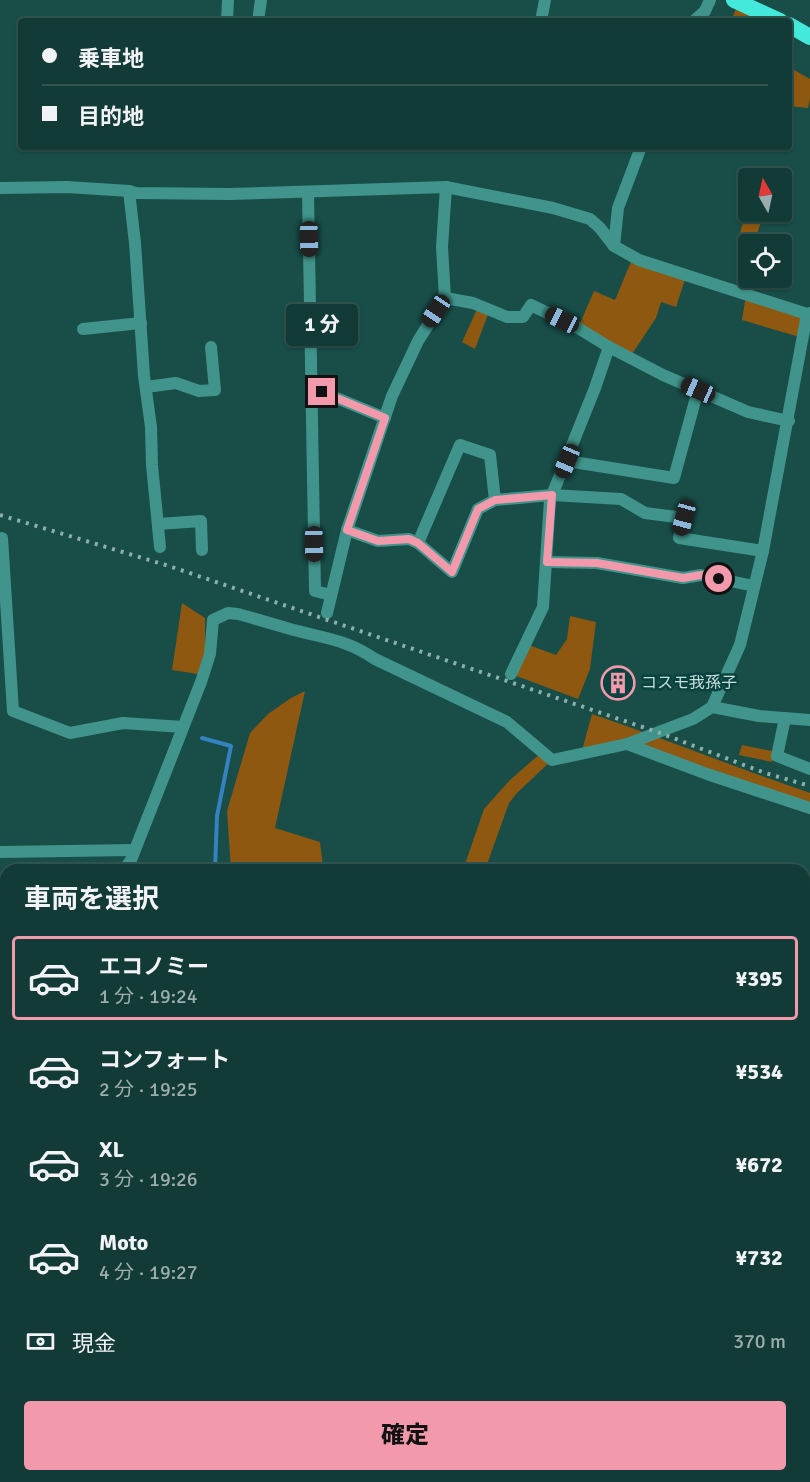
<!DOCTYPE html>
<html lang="ja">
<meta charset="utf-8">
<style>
body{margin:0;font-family:Signika,"Noto Sans JP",sans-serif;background:#1b413e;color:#f1f3f6;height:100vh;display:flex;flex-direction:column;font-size:22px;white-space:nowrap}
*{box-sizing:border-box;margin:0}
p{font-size:20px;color:#9cadad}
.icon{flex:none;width:33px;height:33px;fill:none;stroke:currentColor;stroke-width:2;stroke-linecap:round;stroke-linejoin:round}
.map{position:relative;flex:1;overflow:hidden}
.sheet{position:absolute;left:0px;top:864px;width:810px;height:618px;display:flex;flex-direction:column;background:#123a36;border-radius:18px 18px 0 0;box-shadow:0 2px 4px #0004,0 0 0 2px #315451}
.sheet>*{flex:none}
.banner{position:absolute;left:18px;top:18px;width:774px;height:132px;border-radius:6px;box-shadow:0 2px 4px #0004,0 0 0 2px #315451;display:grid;align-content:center;height:132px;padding:0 24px;background:#123a36}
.needle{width:39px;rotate:351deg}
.controls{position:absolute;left:738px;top:168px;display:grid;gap:12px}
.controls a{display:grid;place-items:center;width:54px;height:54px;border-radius:6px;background:#123a36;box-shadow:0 2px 4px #0004,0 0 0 2px #315451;font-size:30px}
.end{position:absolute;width:27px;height:27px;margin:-14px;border:8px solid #f29aac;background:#111;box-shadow:0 0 0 3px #111}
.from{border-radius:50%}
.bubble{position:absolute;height:42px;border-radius:6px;background:#123a36;box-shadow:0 2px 4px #0004,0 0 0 2px #315451;font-size:20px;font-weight:800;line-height:42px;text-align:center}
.car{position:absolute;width:18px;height:36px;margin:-18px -9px;border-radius:8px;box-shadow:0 0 4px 2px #0007;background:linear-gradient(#222 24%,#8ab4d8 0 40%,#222 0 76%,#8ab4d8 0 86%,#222 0)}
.banner b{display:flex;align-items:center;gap:21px;height:57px;font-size:22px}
.banner b+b{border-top:2px solid #315451}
.banner i{width:15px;height:15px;background:#f1f3f6}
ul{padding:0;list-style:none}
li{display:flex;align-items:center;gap:18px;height:84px;margin:0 12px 9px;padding:0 12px;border:3px solid transparent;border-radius:6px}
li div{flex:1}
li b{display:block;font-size:22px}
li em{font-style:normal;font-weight:800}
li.selected{border-color:#f29aac}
li>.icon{width:54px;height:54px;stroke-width:1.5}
h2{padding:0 24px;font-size:27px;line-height:72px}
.pay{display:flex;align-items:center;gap:15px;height:66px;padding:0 24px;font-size:22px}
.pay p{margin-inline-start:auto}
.primary-button{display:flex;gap:12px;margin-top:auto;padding:12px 24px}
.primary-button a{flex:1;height:69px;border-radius:6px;background:#f29aac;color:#111;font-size:24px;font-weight:800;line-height:69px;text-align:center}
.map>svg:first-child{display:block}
</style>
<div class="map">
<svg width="810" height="1482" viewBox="0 0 810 1482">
<rect width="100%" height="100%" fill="#184d48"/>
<g fill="#8e5810">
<path d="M739,2L780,21H731Z"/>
<path d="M789,67L810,79V99L808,108L789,106Z"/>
<path d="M748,204V212H764L754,244L738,240Z"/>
<path d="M633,257L686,276L676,307L661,302L656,318L630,357L578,328L594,291L615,300Z"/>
<path d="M746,295L807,314L803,338L742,320Z"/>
<path d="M479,305L490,309L475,349L462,342Z"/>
<path d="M182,603L205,618V652L198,674L172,670Z"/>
<path d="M570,616L596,622L590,669L578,699L511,674L526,644L556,655L567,639Z"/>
<path d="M305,691L275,828L320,842L323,866L331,870H231L227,811L250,733L268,714L291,698Z"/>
<path d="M592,714C665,739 737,768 810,793V808L627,744L581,754Z"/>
<path d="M742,745L772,751V762L739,755Z"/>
<path d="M541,753L552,760L517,793L509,803L485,870H463L484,809L510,780Z"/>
<path d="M810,1102V1239L804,1226V1103Z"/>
<path d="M810,1243V1356L804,1353V1259Z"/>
<path d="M375,1476H676L680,1482H376Z"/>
</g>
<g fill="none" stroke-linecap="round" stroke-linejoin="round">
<g stroke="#3582c0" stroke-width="4">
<path d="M202,738L231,746L217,816L215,870"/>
<path d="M759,1476L761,1482"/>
</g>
<g stroke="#40948b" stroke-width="12">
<path d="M227,21L228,0"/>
<path d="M258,21L261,0"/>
<path d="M541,21L545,0"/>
<path d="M694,21L705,11L710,0"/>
<path d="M641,147L618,208L614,246L639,260L807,314L810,313"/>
<path d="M0,188L67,187L129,191L136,193L229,194L446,187L553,208L590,219L600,228L614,246"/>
<path d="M129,191L135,243L144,376L151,427L152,465L160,547"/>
<path d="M308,192L315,591L331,595"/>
<path d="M445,298L473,303L507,317H523L531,305L578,328L609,347L663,375L748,412L789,421"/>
<path d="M83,329L141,323"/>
<path d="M146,387L176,383L199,391L215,390L211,347"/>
<path d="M322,392L385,418"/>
<path d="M567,461L674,478L698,390"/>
<path d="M495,500L478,509L452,572L418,543L460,445L490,455L495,500L552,495L621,499L645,513L684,518L679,538L763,551"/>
<path d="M158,524L201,521L202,550"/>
<path d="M347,530L378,541L409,539L418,543"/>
<path d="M2,538L13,711L70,733L123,723L183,727"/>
<path d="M547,562L597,563L683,578L701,575L754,586"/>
<path d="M327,613L347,530L392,396L418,341L445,298L442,247L446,187"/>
<path d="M511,674L543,607L550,500L595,388L609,347"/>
<path d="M712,707L759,716L810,720"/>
<path d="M785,718L777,756L810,769"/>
<path d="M627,744L693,719L712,707L740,645L763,551L807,314"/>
<path d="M0,852L134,850"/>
<path d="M124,870L131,860L201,682L210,654L213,620L228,613L238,614C262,620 286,629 310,634C336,640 353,644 375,659L507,722L552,760L627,744L707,774L810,808"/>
<path d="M0,1465H6"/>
<path d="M32,1476L33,1482"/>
<path d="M328,1476L329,1482"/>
</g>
<path stroke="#40948b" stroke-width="12" d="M0,1016H6"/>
<g stroke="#43eadc" stroke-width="16">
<path d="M734,0L780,21"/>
<path d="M789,25L810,37"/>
</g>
<path stroke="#8eb0ad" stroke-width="4" stroke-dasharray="3 6" stroke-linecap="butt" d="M0,515L169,566L660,733L765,773L810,786"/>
</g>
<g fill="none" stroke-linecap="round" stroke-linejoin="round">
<path stroke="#f29aac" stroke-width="8" d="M322,392L385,418L347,530L378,541L409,539L418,543L452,572L478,509L495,500L552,495L547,562L597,563L683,578L701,575L719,579"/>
</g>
<defs>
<g id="building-ring" transform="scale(1.725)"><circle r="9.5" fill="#09423e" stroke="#f29aac" stroke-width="1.5"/><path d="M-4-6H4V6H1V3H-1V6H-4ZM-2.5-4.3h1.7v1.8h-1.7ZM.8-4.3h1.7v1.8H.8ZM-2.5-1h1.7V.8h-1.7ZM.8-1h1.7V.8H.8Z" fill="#f29aac"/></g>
</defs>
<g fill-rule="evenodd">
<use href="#building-ring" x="618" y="683"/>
</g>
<g text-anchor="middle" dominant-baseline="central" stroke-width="5" stroke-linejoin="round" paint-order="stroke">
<g font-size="16" fill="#c4dedb" stroke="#09423e" text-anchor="start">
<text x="641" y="683">コスモ我孫子</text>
</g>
</g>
</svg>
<div class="controls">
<a><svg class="needle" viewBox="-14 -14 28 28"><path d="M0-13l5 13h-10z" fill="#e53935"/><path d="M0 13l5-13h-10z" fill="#9cadad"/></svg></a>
<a><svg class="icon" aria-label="locate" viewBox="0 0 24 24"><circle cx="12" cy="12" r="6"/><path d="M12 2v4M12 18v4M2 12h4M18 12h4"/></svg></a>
</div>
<i class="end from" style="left:719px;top:579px"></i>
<i class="end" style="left:322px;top:392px"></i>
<div class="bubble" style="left:286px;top:304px;width:72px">1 分</div>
<i class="car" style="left:309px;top:239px;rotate:179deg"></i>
<i class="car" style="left:436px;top:311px;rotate:214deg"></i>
<i class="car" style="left:562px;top:320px;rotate:296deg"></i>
<i class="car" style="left:698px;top:390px;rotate:294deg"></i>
<i class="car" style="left:567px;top:461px;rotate:203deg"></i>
<i class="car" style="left:684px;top:518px;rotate:195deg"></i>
<i class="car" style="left:314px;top:544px;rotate:179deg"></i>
<div class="banner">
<b><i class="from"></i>乗車地</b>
<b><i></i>目的地</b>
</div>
<section class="sheet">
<h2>車両を選択</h2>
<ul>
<li class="selected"><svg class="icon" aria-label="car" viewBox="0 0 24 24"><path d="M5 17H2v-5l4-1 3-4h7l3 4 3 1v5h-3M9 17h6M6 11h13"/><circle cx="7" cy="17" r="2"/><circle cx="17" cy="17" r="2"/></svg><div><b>エコノミー</b><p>1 分 · 19:24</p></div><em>¥395</em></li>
<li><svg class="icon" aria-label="car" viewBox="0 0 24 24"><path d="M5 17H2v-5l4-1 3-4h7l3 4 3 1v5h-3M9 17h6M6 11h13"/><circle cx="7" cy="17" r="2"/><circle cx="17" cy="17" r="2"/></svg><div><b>コンフォート</b><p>2 分 · 19:25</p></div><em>¥534</em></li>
<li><svg class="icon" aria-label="car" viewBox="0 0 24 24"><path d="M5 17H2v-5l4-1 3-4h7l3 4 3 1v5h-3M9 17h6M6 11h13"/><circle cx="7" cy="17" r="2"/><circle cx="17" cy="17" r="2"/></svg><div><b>XL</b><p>3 分 · 19:26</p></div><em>¥672</em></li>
<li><svg class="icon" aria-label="car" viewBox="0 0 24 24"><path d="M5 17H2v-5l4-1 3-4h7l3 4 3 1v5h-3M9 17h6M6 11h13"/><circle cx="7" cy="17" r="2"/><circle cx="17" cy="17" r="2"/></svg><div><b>Moto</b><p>4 分 · 19:27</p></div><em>¥732</em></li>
</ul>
<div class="pay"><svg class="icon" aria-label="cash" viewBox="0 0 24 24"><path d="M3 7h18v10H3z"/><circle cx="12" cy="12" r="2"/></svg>現金<p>370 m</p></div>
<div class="primary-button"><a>確定</a></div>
</section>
</div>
